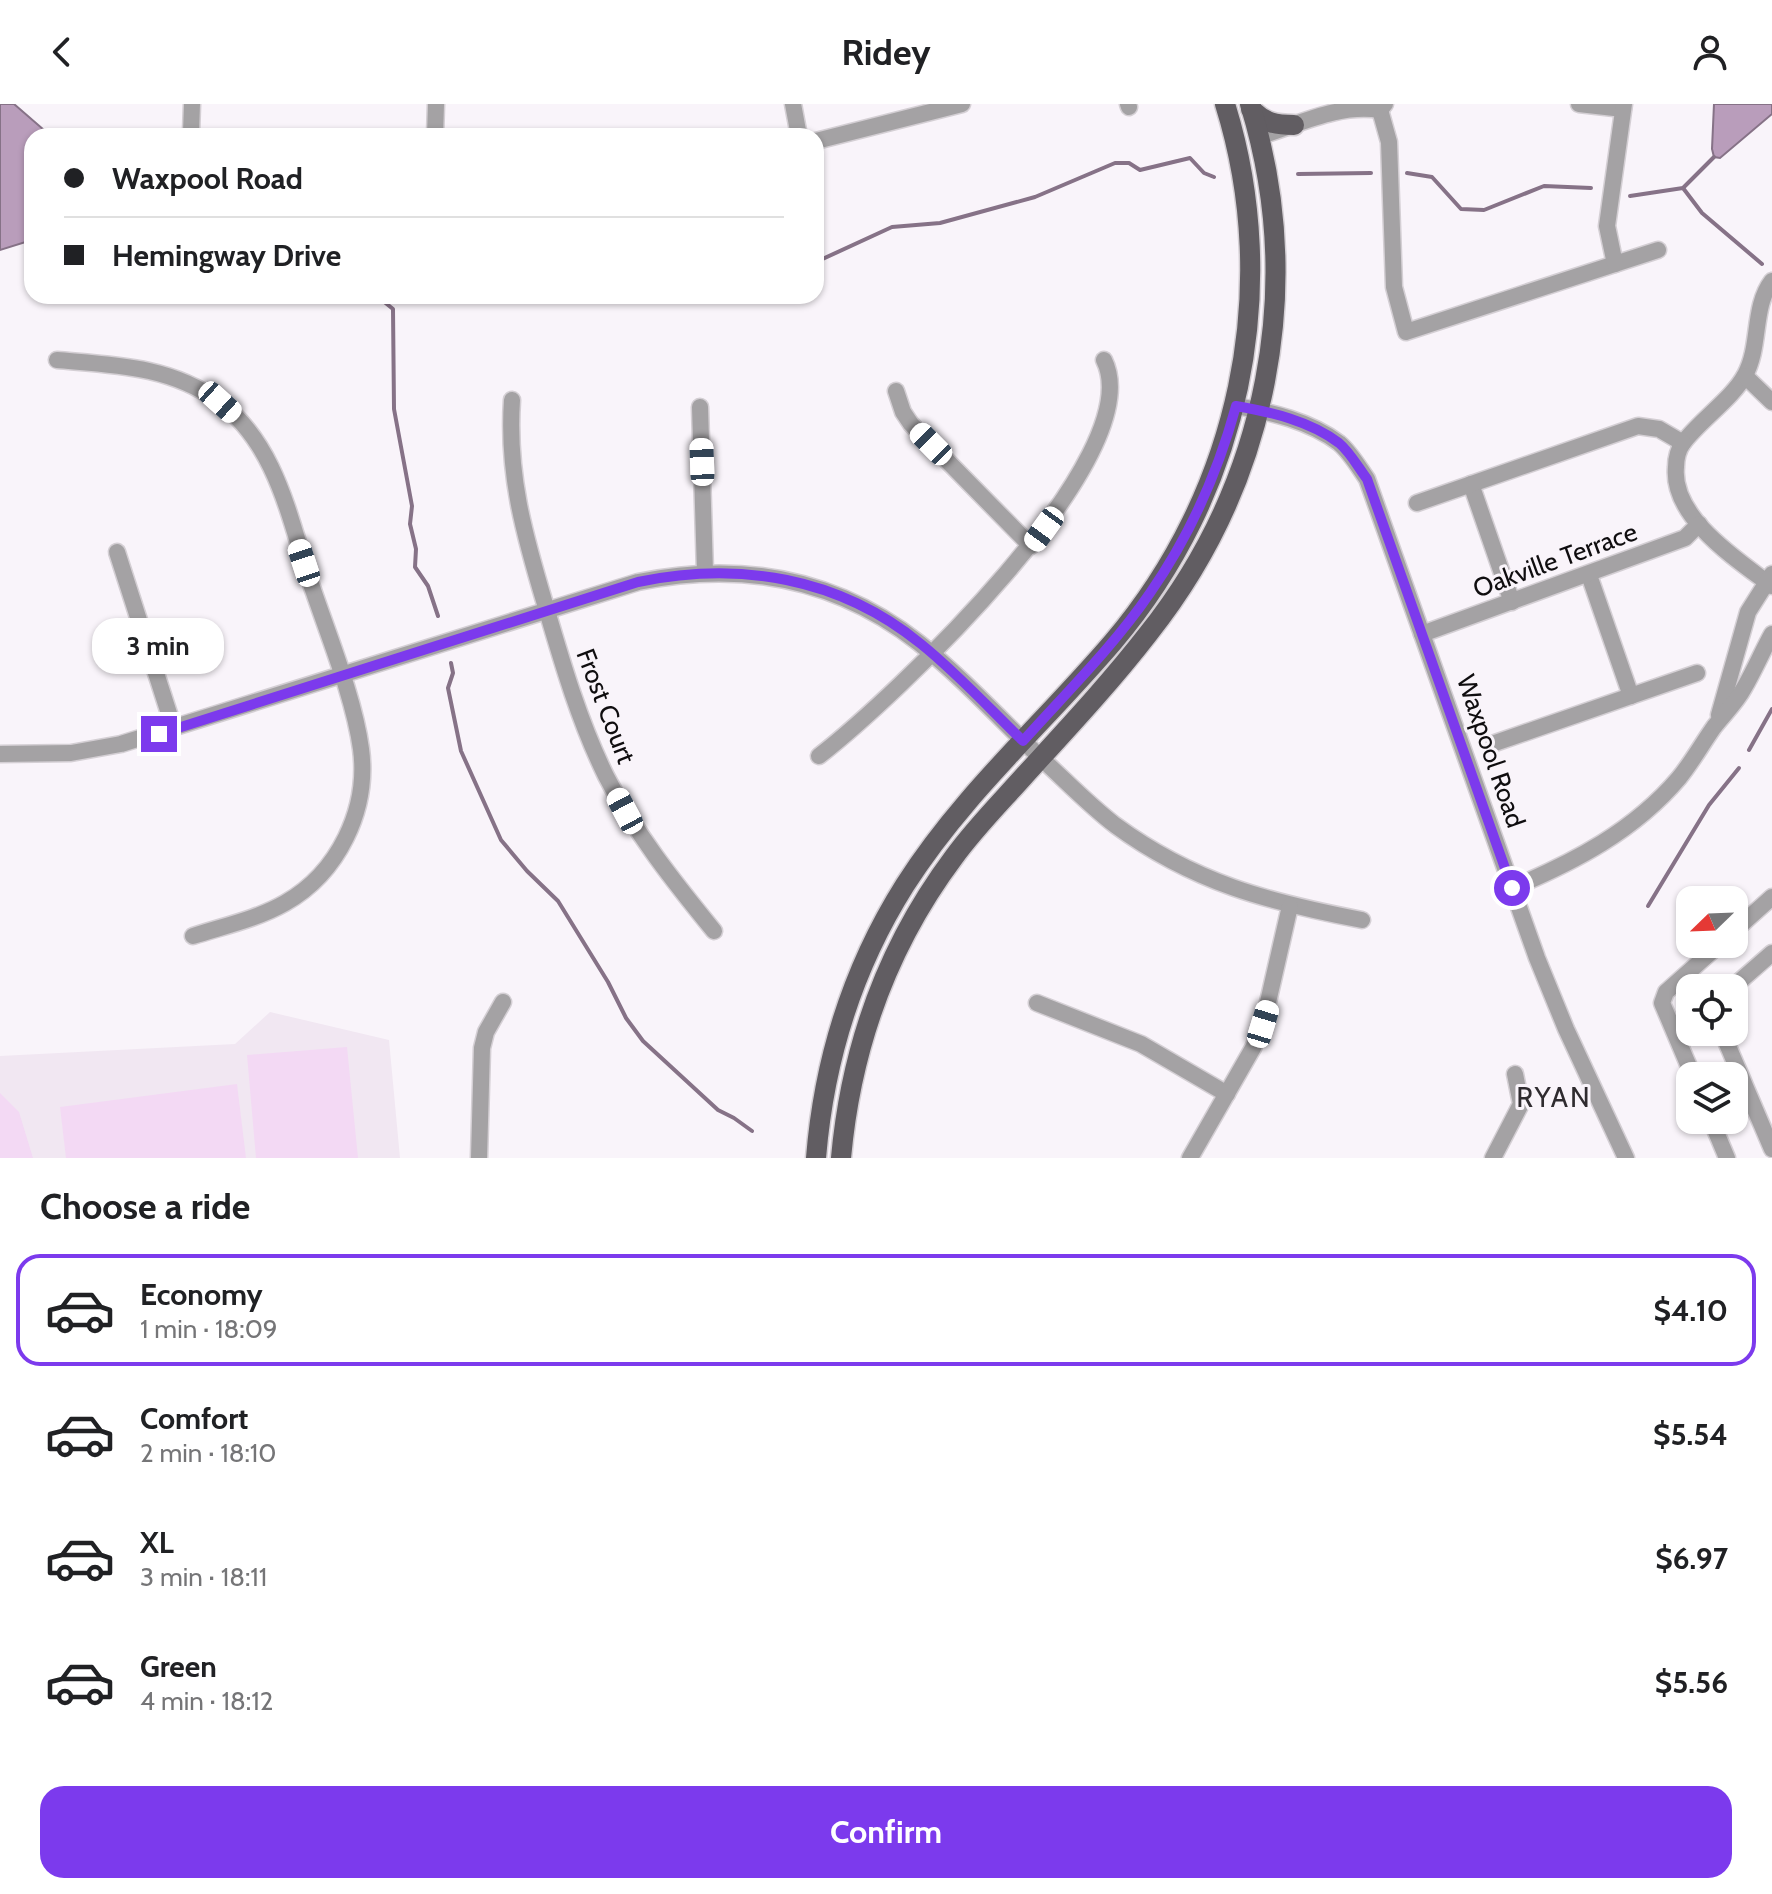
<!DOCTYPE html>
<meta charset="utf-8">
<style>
body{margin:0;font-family:Cabin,sans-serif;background:#f2f2f2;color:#202124;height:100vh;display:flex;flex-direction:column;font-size:30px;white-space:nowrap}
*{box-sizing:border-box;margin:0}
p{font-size:26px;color:#757577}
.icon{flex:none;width:44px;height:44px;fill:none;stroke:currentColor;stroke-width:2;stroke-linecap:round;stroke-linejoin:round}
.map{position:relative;height:1054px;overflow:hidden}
.side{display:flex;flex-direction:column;background:#fff;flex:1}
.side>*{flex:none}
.guide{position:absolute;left:24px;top:24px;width:800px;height:176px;border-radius:24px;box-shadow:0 2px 6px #0004;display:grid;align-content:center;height:176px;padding:0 40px;background:#fff}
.needle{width:52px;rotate:247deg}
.tools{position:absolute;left:1676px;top:782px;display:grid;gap:16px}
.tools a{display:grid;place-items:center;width:72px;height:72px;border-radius:16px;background:#fff;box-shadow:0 2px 6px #0004;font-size:40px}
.end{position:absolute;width:36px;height:36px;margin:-18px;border:10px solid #7c3aed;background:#fff;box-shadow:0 0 0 4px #fff}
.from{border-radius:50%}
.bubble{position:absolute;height:56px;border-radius:24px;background:#fff;box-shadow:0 2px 6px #0004;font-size:26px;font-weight:700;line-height:56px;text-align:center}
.car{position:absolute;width:24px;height:48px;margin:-24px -12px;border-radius:10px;box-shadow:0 0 6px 2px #0007;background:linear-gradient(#fff 24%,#345 0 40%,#fff 0 76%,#345 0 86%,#fff 0)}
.guide b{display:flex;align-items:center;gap:28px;height:76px;font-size:30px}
.guide b+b{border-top:2px solid #e0e0e0}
.guide i{width:20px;height:20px;background:#202124}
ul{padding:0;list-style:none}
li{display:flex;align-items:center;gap:24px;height:112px;margin:0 16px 12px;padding:0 24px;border:4px solid transparent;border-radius:24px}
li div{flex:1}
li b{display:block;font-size:30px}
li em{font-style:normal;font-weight:700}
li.active{border-color:#7c3aed}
li>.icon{width:72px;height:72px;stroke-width:1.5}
h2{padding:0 40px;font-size:36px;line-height:96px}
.action{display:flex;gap:16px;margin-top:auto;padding:16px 40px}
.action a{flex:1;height:92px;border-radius:24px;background:#7c3aed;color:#fff;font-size:32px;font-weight:700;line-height:92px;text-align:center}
header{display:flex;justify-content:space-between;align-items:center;height:104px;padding:0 40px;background:#fff;font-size:36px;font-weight:700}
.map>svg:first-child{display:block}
</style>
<header><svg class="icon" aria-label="back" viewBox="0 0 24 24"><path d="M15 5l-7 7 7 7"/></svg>Ridey<svg class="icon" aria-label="person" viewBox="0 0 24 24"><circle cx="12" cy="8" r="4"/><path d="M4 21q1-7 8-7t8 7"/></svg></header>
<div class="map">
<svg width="1772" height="1054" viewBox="0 0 1772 1054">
<rect width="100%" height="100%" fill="#f9f4fa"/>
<path fill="#f1e7f2" d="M270,908L389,936L400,1054H0V952L235,940Z"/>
<g fill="#f3d9f4">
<path d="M347,943L358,1054H256L247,951Z"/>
<path d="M237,980L246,1054H66L60,1003Z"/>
<path d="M0,989L19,1008L33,1054H0Z"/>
</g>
<g fill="#b99dbb" stroke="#867287" stroke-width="2">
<path d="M0,0H14L44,26L45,32H32V136L0,146Z"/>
<path d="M1714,0H1772V10L1720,54L1714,53L1712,45Z"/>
</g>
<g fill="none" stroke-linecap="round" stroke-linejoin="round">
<g stroke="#867287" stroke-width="4">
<path d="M1407,69L1432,73L1461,105L1484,106L1544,82L1591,84"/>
<path d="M1298,70L1371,69"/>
<path d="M1683,84L1702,109L1762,160"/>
<path d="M1630,92L1683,84L1714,53"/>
<path d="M816,158L892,123L940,119L1035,93L1115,59H1129L1140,66L1190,54L1204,69L1214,73"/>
<path d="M377,192L393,205L394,305L412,402L410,420L416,445L415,463L428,482L438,512"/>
<path d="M451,559L453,569L448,584L461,647L501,736L527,767L558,797L608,878L626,914L643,937L718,1006L734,1014L752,1027"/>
<path d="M1749,646L1772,605"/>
<path d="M1648,802L1709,701L1739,664"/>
</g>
<g stroke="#d4cfd4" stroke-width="19">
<g id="minor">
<path d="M793,0L799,32"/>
<path d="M1128,0L1129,3"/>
<path d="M1579,0L1623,5"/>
<path d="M1380,6L1389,38L1394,183L1406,228L1658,146"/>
<path d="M191,29L192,0"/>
<path d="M1259,30H1267C1304,18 1340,0 1380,6L1385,0"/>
<path d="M435,32L436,0"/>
<path d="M816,37L962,0"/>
<path d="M1615,160L1607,122L1624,0"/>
<path d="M1772,177C1752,203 1761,242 1745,271C1733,294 1699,317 1683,339C1678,346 1676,354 1676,363C1671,413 1736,455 1772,482"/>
<path d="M57,256C114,261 170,262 218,297C276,339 289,413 310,477C327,528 354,593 361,645C369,706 338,769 285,799C257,815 224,822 193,832"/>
<path d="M1745,272L1772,298"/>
<path d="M896,287L903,308L911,320L1031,442"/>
<path d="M512,296C507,370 524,430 545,500C562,558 579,617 606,672C635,729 674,778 714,827"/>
<path d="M1236,302C1271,308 1310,317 1339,339C1350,348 1358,362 1367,375L1537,854L1566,925L1626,1054"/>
<path d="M700,303L705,468"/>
<path d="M1471,380L1512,498"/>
<path d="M1417,399L1638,322L1659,325L1683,339"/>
<path d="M117,448L174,625"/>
<path d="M1589,471L1631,592"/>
<path d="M1422,530L1685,434L1699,420"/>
<path d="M1719,611L1748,508L1772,470"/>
<path d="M1495,639L1697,569"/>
<path d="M0,650L71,649L121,640L638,478C741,457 835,473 919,539C963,574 1002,617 1043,656C1067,678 1089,701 1115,721C1194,779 1269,798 1362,816"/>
<path d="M819,652C890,597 1152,352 1104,256"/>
<path d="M1512,784C1574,758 1634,727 1679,674C1692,658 1702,640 1714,623C1724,610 1736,599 1744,584C1754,567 1762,548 1772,530"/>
<path d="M1734,827L1772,793"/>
<path d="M1732,884L1772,849"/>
<path d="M1037,899L1141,940L1227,990"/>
<path d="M1722,928L1772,1045"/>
<path d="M1693,972L1662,899L1666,888L1720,840"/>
<path d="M1711,1016L1727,1054"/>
<path d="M479,1054L482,944L486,928L503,898"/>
<path d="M1190,1054L1253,944L1263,920L1290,802"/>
<path d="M1493,1054L1521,1000L1515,970"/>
</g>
</g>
<g stroke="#d4cfd4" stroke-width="23">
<g id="major">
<path d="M1251,5C1265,19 1275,21 1294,21"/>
<path d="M816,1054C824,956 852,865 905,781C962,691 1044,619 1113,538C1239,390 1283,186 1225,0"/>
<path d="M841,1054C851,944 888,841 954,753C975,724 1001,698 1025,671C1067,625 1110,579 1148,530C1268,379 1306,183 1250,0"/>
</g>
</g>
<use href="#minor" stroke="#a4a2a4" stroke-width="16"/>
<use href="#major" stroke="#615d62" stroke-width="20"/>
</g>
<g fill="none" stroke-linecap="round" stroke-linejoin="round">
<path stroke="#7c3aed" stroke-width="10" d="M159,630L638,478C739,457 839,473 921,540C957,569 989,604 1023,637C1066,589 1113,543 1150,489C1189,433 1218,368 1236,302C1271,308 1310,317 1339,339C1350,348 1358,363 1367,375L1512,784"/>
</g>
<g text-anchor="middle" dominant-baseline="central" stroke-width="6" stroke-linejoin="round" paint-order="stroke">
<g font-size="26" fill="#0f0d0f" stroke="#f9f4fa">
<text transform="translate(1555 456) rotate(-20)">Oakville Terrace</text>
<text transform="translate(606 602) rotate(69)">Frost Court</text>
<text transform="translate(1491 647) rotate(71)">Waxpool Road</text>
</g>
<g font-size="28" letter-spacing="2" fill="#2f2b2f" stroke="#f9f4fa">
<text x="1554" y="993">RYAN</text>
</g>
</g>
</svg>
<div class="tools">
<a><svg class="needle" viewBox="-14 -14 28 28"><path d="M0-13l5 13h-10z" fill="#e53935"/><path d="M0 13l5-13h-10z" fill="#757577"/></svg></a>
<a><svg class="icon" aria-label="locate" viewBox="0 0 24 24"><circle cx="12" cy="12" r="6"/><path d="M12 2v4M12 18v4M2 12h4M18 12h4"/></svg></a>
<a><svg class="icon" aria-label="layers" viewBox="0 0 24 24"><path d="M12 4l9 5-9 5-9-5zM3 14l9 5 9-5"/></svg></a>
</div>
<i class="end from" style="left:1512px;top:784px"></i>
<i class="end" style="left:159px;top:630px"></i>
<div class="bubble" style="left:92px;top:514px;width:132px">3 min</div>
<i class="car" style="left:220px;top:298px;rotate:132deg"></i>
<i class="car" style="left:931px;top:340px;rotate:315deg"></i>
<i class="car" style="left:702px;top:358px;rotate:358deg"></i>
<i class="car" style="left:1044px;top:425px;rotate:216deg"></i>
<i class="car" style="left:304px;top:459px;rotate:342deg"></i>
<i class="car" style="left:625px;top:707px;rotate:332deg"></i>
<i class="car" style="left:1263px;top:920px;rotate:17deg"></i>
<div class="guide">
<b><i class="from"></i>Waxpool Road</b>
<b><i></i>Hemingway Drive</b>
</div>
</div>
<section class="side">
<h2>Choose a ride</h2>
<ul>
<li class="active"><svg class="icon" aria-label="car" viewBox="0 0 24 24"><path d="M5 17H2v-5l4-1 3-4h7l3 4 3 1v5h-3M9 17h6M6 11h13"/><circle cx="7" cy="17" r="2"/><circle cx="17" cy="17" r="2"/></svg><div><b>Economy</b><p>1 min · 18:09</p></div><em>$4.10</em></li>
<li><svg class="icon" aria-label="car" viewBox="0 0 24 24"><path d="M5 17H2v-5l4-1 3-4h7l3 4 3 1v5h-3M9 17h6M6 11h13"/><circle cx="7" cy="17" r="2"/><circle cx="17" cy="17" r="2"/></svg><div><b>Comfort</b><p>2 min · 18:10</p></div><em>$5.54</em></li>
<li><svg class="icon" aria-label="car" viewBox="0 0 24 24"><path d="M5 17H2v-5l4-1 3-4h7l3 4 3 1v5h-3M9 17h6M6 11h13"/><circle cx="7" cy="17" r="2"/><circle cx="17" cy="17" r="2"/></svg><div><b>XL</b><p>3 min · 18:11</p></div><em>$6.97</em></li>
<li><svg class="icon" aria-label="car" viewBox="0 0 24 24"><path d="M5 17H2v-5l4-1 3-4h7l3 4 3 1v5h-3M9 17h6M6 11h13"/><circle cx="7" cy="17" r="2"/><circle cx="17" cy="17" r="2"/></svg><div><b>Green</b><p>4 min · 18:12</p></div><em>$5.56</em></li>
</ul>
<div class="action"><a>Confirm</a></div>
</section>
